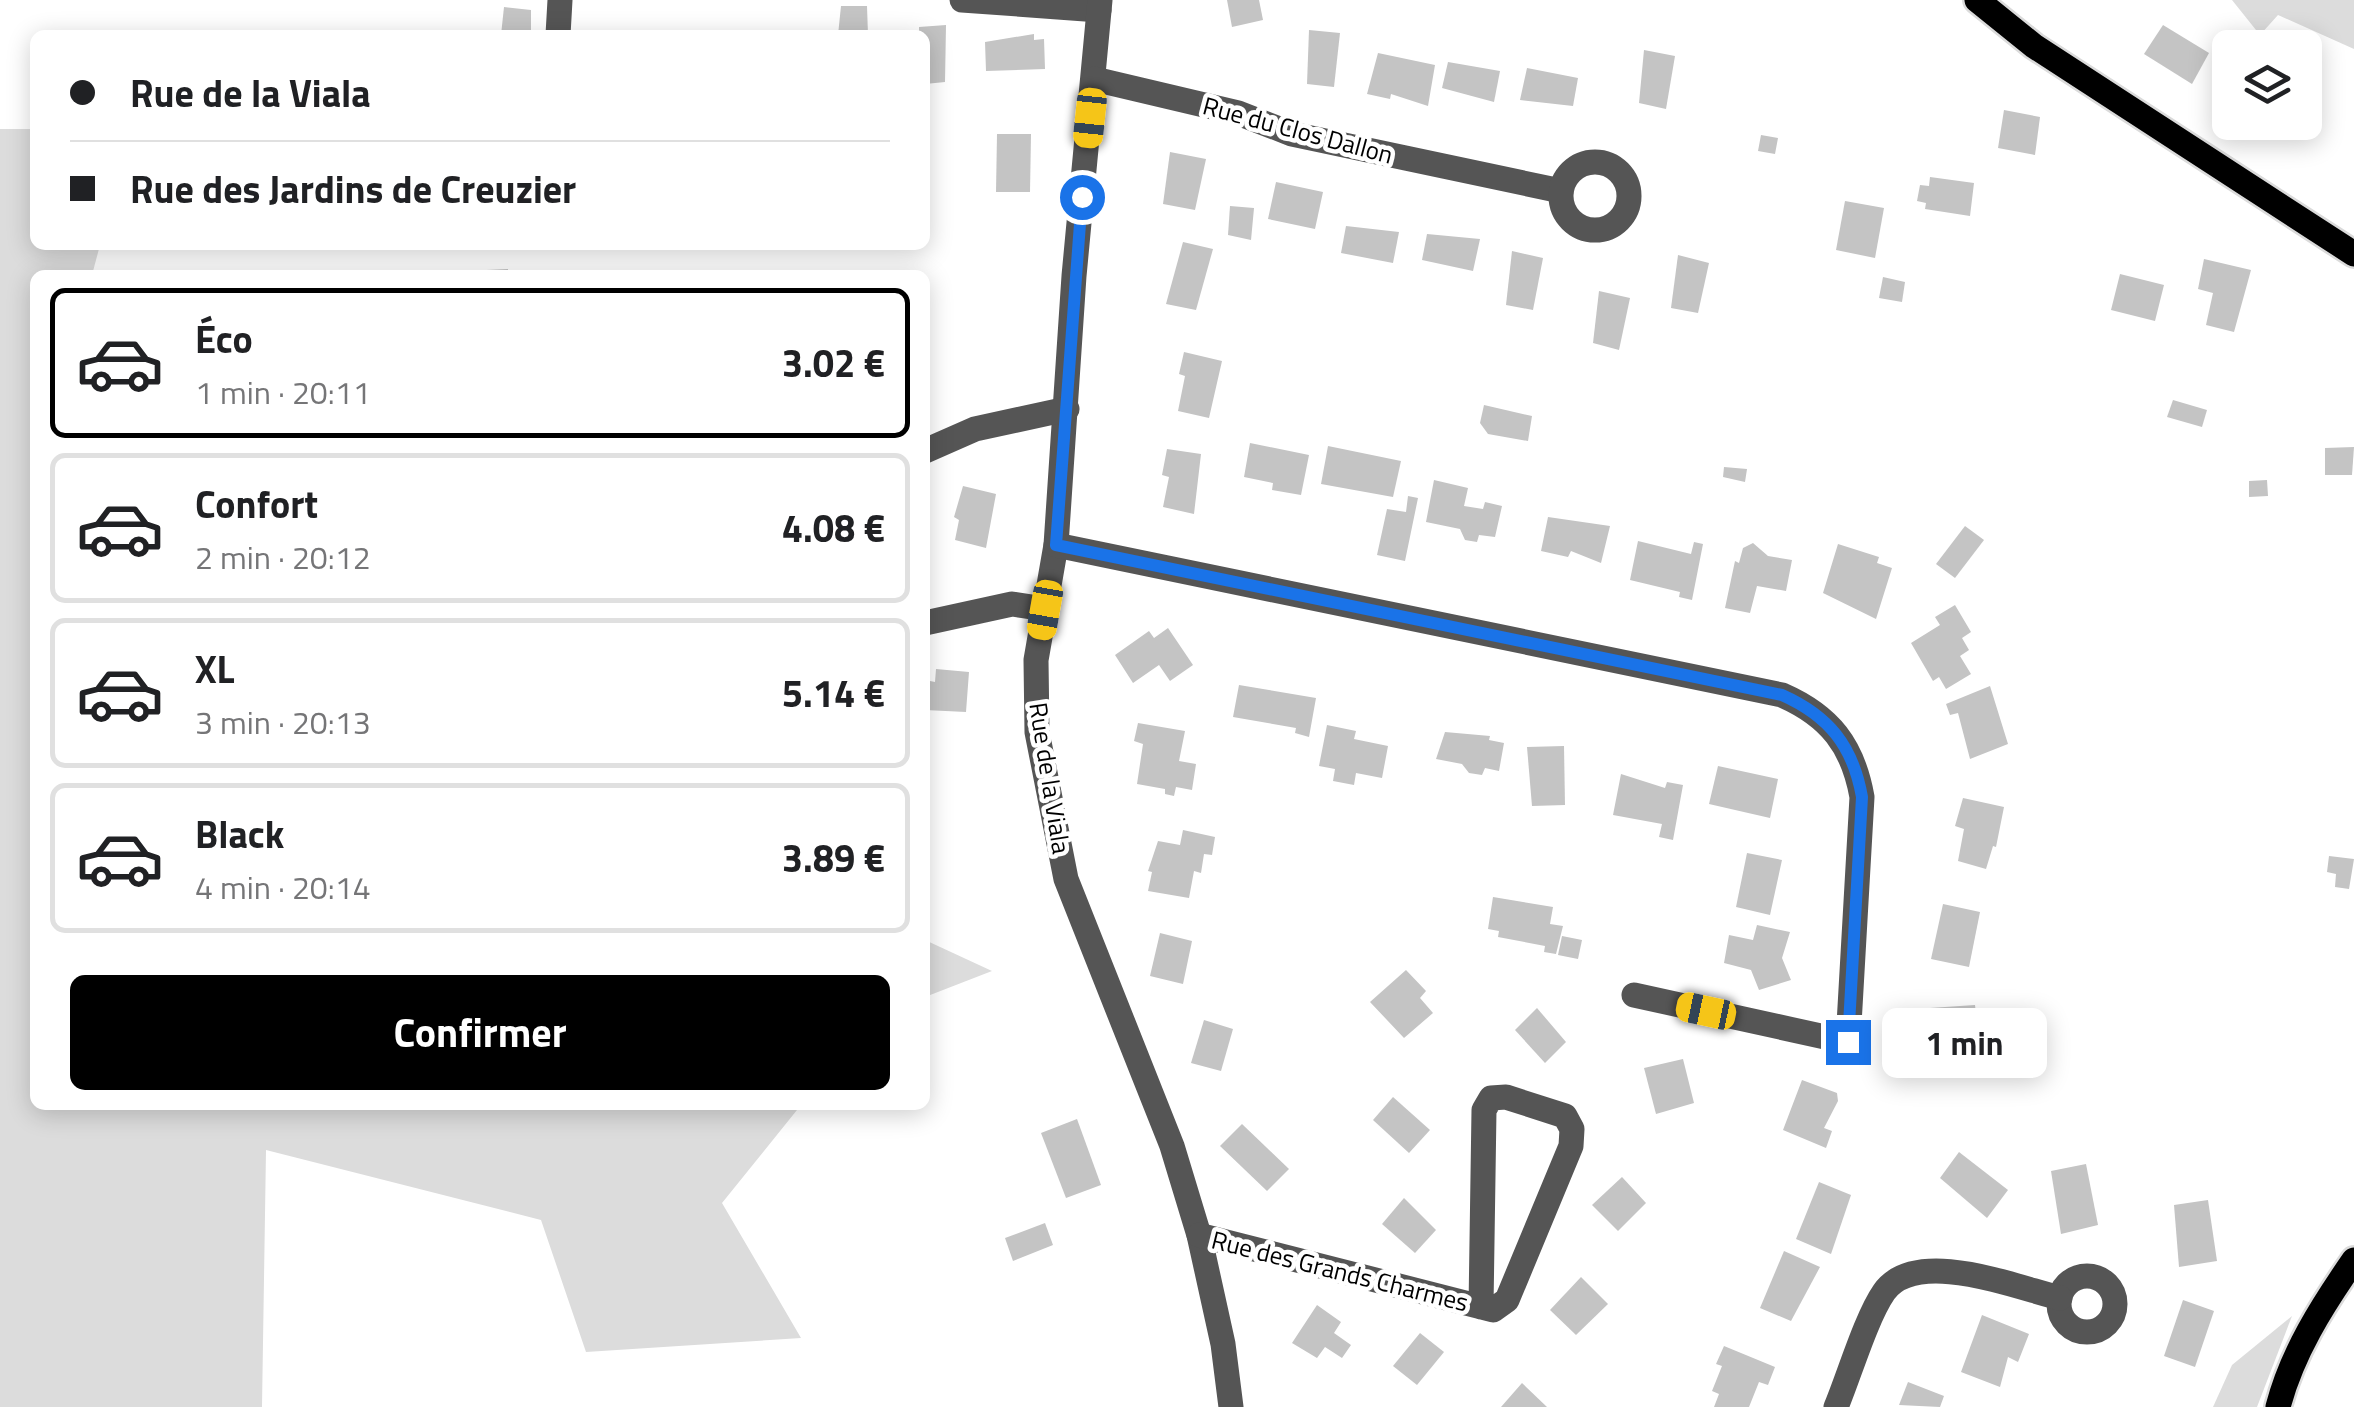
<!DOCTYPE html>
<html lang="fr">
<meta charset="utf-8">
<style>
body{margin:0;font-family:"Titillium Web",sans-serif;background:#f6f6f6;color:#202124;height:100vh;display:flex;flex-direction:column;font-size:38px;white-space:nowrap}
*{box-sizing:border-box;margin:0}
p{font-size:32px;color:#757577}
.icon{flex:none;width:55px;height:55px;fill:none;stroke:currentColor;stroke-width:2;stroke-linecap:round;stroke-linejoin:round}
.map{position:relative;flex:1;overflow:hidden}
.details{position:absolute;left:30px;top:270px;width:900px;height:840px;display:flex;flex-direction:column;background:#fff;border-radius:15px;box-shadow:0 5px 25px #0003}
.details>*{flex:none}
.banner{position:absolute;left:30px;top:30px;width:900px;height:220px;border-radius:15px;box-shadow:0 5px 25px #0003;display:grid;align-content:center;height:220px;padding:0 40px;background:#fff}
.tools{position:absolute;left:2212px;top:30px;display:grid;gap:20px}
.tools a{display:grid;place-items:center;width:110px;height:110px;border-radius:15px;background:#fff;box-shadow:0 5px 25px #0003;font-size:50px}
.end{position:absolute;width:45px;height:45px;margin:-22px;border:12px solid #1a73e8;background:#fff;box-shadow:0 0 0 5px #fff}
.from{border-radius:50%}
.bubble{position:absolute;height:70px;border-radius:15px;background:#fff;box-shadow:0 5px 25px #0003;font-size:32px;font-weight:700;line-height:70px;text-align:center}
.car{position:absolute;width:30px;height:60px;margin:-30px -15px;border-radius:12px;box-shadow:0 0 8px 2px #0007;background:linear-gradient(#f5c518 24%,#345 0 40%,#f5c518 0 76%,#345 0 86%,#f5c518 0)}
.banner b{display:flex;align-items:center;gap:35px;height:95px;font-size:38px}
.banner b+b{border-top:2px solid #e0e0e0}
.banner i{width:25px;height:25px;background:#202124}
ul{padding:18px 0 0;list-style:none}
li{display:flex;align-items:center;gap:30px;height:150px;margin:0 20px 15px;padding:0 20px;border:5px solid #e0e0e0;border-radius:15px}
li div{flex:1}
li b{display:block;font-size:38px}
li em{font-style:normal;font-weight:700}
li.selected{border-color:#000}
li>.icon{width:90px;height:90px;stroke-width:1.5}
.primary-button{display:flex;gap:20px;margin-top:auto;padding:20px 40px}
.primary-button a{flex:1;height:115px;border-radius:15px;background:#000;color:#fff;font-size:40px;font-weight:700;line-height:115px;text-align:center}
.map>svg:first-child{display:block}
</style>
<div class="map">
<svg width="2354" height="1407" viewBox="0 0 2354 1407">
<rect width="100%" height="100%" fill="#fff"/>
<g fill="#dcdcdc">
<path d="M2232,0H2354V49L2278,15L2260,35Z"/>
<path d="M0,129H35V245H100L92,275H35V1105H801L722,1203L801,1338L586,1352L541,1220L266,1150L262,1407H0Z"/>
<path d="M925,940L992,971L925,997Z"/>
<path d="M2292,1316L2257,1407H2213L2232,1365Z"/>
</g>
<g fill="#c4c4c4">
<path d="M1227,0H1259L1263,20L1232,27Z"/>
<path d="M841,6H867L868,35H838Z"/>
<path d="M504,7L531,10V35H501Z"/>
<path d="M946,25L945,82L925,84V35H919V27Z"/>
<path d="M2163,25L2209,53L2192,84L2144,54Z"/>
<path d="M1309,30L1340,33L1334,87L1307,84Z"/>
<path d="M1034,34V40L1044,39L1045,69L986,71L985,42Z"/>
<path d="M1644,50L1675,56L1666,109L1639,103Z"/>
<path d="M1378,53L1435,65L1428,106L1391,94L1390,99L1367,94Z"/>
<path d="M1448,62L1500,71L1494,102L1442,88Z"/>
<path d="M1527,68L1578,78L1573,106L1520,100Z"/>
<path d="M2004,110L2040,117L2035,155L1998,148Z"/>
<path d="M997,134H1031L1030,192H996Z"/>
<path d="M1761,135L1778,138L1775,154L1758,151Z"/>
<path d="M1170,152L1206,159L1195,210L1163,204Z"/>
<path d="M1930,177L1974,183L1970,216L1925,209L1926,203L1917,201L1920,185L1929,186Z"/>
<path d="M1276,182L1323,192L1315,229L1268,219Z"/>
<path d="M1845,201L1884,208L1875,258L1836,250Z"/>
<path d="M1230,206L1254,208L1251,240L1228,235Z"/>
<path d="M1346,226L1399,232L1393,263L1341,253Z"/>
<path d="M1427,234L1480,239L1473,271L1422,260Z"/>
<path d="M1183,242L1213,249L1196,310L1166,304Z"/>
<path d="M1512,251L1543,258L1533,310L1506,305Z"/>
<path d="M1678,255L1709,263L1698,313L1671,308Z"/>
<path d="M2204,259L2251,270L2234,332L2206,325L2213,293L2198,289Z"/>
<path d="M508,269V275H443V272Z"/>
<path d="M2120,274L2164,285L2155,321L2111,310Z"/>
<path d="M1883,277L1905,282L1902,302L1879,298Z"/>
<path d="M1599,291L1630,298L1619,350L1593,343Z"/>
<path d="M1184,352L1222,361L1209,418L1178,411L1185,376L1179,374Z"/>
<path d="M2173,400L2207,410L2202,427L2167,417Z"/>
<path d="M1484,405L1532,416L1528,441L1488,434L1480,423Z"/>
<path d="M1250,443L1309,455L1301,495L1272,490L1273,483L1244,477Z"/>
<path d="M1328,446L1401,461L1393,497L1321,484Z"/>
<path d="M2354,447L2352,475H2325V448Z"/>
<path d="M1167,449L1201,454L1194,514L1163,507L1169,477L1162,475Z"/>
<path d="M1724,467L1747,469L1745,482L1723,477Z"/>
<path d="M1434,480L1468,488L1464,506L1483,509L1485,502L1502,506L1495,537L1479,535L1477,542L1465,540L1460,529L1426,522Z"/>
<path d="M2267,480L2268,496L2249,497V481Z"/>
<path d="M963,486L996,494L986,548L955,540L959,520L954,517Z"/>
<path d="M1408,496L1418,498L1405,561L1377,555L1387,509L1406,512Z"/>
<path d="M1548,517L1610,526L1601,563L1571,551L1568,557L1541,551Z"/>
<path d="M1965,526L1984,540L1955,578L1936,564Z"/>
<path d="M1638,541L1691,554L1694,542L1703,544L1692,600L1679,597L1680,592L1630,580Z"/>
<path d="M1753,543L1768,556L1792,560L1786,591L1757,586L1750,613L1725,608L1735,561L1739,563L1743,548Z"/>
<path d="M1838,544L1879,557L1877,563L1892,568L1876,619L1823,593Z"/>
<path d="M1955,605L1971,632L1962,638L1969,650L1960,656L1971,674L1946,689L1939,677L1933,681L1911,643L1940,625L1935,617Z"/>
<path d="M1168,628L1193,665L1170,681L1159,665L1133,683L1115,655L1149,631L1154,638Z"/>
<path d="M936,669L969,672L966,712L925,710V680L935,682Z"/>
<path d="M1239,685L1316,698L1309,737L1295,733L1296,728L1233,717Z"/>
<path d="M1990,686L2008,744L1970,759L1958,713L1950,715L1946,704Z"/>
<path d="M1138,723L1185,731L1179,761L1196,764L1192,790L1176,787L1174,796L1165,794V789L1137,784L1143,744L1134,741Z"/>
<path d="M1327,725L1356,731L1354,739L1388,746L1382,778L1356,773L1354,785L1333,781L1335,769L1319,766Z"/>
<path d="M1445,732L1490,736L1489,740L1504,743L1499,771L1485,768L1482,775L1469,773L1462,764L1436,759Z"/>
<path d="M1564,746L1565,805L1532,806L1527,747Z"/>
<path d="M1718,766L1778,779L1770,818L1709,804Z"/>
<path d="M1621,774L1665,788L1667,782L1683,785L1673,840L1659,837L1662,824L1613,815Z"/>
<path d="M1963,798L2004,807L1996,847L1993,846L1986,869L1958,861L1964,829L1955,826Z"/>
<path d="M1183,830L1215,837L1212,855L1204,854L1201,873L1194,871L1189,898L1148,891L1152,872L1148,871L1158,841L1180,845Z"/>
<path d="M1747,853L1782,860L1770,915L1736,907Z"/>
<path d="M2329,856L2354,859L2349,889L2335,887L2336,874L2327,872Z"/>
<path d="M1493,897L1553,907L1550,924L1563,926L1556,954L1544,952L1545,946L1498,937L1499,931L1488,929Z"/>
<path d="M1943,904L1980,912L1969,967L1931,959Z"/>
<path d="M1757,925L1790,932L1782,958L1791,980L1759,990L1751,970L1724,963L1729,935L1753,940Z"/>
<path d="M1160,933L1192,941L1183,984L1150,976Z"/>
<path d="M1562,936L1582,940L1578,959L1558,955Z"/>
<path d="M1406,970L1426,991L1420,998L1433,1013L1404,1038L1370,1002Z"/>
<path d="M1975,1005L1982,1059L1937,1070L1930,1008Z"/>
<path d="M1537,1008L1566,1042L1545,1063L1515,1030Z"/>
<path d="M1204,1020L1233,1029L1221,1071L1191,1063Z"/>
<path d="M1683,1059L1694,1103L1656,1114L1644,1068Z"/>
<path d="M1802,1080L1837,1093L1838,1101L1824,1128L1832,1131L1826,1148L1783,1130Z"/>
<path d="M1393,1097L1430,1130L1409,1153L1373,1120Z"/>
<path d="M1077,1119L1101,1185L1066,1198L1041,1133Z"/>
<path d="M1242,1124L1289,1169L1267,1191L1220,1146Z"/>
<path d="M1959,1152L2008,1190L1987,1218L1940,1178Z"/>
<path d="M2086,1164L2098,1225L2061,1234L2051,1171Z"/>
<path d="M1622,1177L1646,1203L1618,1231L1592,1205Z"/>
<path d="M1819,1182L1851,1195L1831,1254L1796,1239Z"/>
<path d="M1404,1198L1436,1230L1415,1253L1382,1224Z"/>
<path d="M2208,1200L2217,1261L2179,1267L2174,1205Z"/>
<path d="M1045,1223L1053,1245L1013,1261L1005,1238Z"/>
<path d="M1784,1251L1820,1267L1791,1321L1760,1308Z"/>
<path d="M1581,1277L1608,1304L1576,1335L1550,1310Z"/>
<path d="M2183,1300L2214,1311L2195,1367L2164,1356Z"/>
<path d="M1317,1305L1341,1322L1334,1333L1351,1345L1342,1358L1325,1347L1317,1358L1292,1343Z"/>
<path d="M1982,1315L2029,1334L2018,1362L2008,1357L2000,1387L1961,1372Z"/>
<path d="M1420,1333L1444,1352L1417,1385L1393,1366Z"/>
<path d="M1724,1346L1775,1367L1768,1385L1759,1382L1749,1407H1714L1719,1394L1712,1391L1722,1366L1716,1364Z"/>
<path d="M1908,1382L1944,1396L1940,1407L1899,1405Z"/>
<path d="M1522,1383L1547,1407H1501Z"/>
</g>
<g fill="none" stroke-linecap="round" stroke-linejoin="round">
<g stroke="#dbdbdb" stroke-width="30">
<g id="major">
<path d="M1977,0L2034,46L2354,254"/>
<path d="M2278,1407C2292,1353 2322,1306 2354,1260"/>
</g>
</g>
<g stroke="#555" stroke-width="25">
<path d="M962,0L1099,10"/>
<path d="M1100,0L1074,276L1056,545L1036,660L1037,732L1066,879L1172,1146L1199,1235L1223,1344L1231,1407"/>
<path d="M558,35L560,0"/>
<path d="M1094,79L1238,113L1292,134L1561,191"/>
<circle cx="1595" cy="196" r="34"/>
<path d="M925,451L975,429L1067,409"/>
<path d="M1056,545L1782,695C1830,716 1853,746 1862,797L1848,1042L1634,995"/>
<path d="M925,623L1012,604L1045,609"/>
<path d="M1199,1235L1493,1310L1507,1300L1571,1146L1572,1129L1565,1116L1506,1097L1491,1098L1484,1110L1481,1307"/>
<circle cx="2087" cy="1304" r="28"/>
<path d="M1836,1407C1849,1376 1866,1318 1884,1292C1916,1247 2015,1287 2060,1298"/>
</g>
<use href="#major" stroke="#000" stroke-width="25"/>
</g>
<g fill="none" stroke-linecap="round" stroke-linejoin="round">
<path stroke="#1a73e8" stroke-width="12" d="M1082,197L1056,545L1782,695C1829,716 1853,746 1862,797L1848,1042"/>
</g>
<g text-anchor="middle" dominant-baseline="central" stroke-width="9" stroke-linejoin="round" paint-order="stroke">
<g font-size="25" fill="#000" stroke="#fff">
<text transform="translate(1298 130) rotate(15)">Rue du Clos Dallon</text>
<text transform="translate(1050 778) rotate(81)">Rue de la Viala</text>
<text transform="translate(1340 1271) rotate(14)">Rue des Grands Charmes</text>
</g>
</g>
</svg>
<div class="tools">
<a><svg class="icon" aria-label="layers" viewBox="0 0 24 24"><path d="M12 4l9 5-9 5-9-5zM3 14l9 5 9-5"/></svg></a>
</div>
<i class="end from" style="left:1082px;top:197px"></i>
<i class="end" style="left:1848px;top:1042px"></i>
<div class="bubble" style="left:1882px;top:1008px;width:165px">1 min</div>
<i class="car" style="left:1090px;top:118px;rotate:186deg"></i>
<i class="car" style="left:1045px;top:610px;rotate:190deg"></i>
<i class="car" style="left:1706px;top:1011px;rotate:282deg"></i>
<div class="banner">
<b><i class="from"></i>Rue de la Viala</b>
<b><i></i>Rue des Jardins de Creuzier</b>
</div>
<section class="details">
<ul>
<li class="selected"><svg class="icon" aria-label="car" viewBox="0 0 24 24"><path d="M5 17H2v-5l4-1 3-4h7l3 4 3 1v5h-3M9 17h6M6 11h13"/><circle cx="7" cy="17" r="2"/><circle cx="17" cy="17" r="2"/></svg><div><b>Éco</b><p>1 min · 20:11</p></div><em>3.02 €</em></li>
<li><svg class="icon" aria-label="car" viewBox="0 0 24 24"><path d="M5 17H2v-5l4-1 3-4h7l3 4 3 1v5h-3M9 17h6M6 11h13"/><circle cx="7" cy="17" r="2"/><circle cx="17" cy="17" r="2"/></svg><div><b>Confort</b><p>2 min · 20:12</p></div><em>4.08 €</em></li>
<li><svg class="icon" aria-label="car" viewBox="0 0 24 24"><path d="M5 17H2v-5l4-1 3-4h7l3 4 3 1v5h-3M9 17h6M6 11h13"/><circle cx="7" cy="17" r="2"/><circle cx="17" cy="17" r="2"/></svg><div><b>XL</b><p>3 min · 20:13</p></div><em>5.14 €</em></li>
<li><svg class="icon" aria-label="car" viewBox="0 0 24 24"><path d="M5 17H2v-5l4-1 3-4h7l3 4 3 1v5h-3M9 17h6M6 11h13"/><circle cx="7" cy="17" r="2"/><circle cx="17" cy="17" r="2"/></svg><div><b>Black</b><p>4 min · 20:14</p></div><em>3.89 €</em></li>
</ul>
<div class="primary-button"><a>Confirmer</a></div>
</section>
</div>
